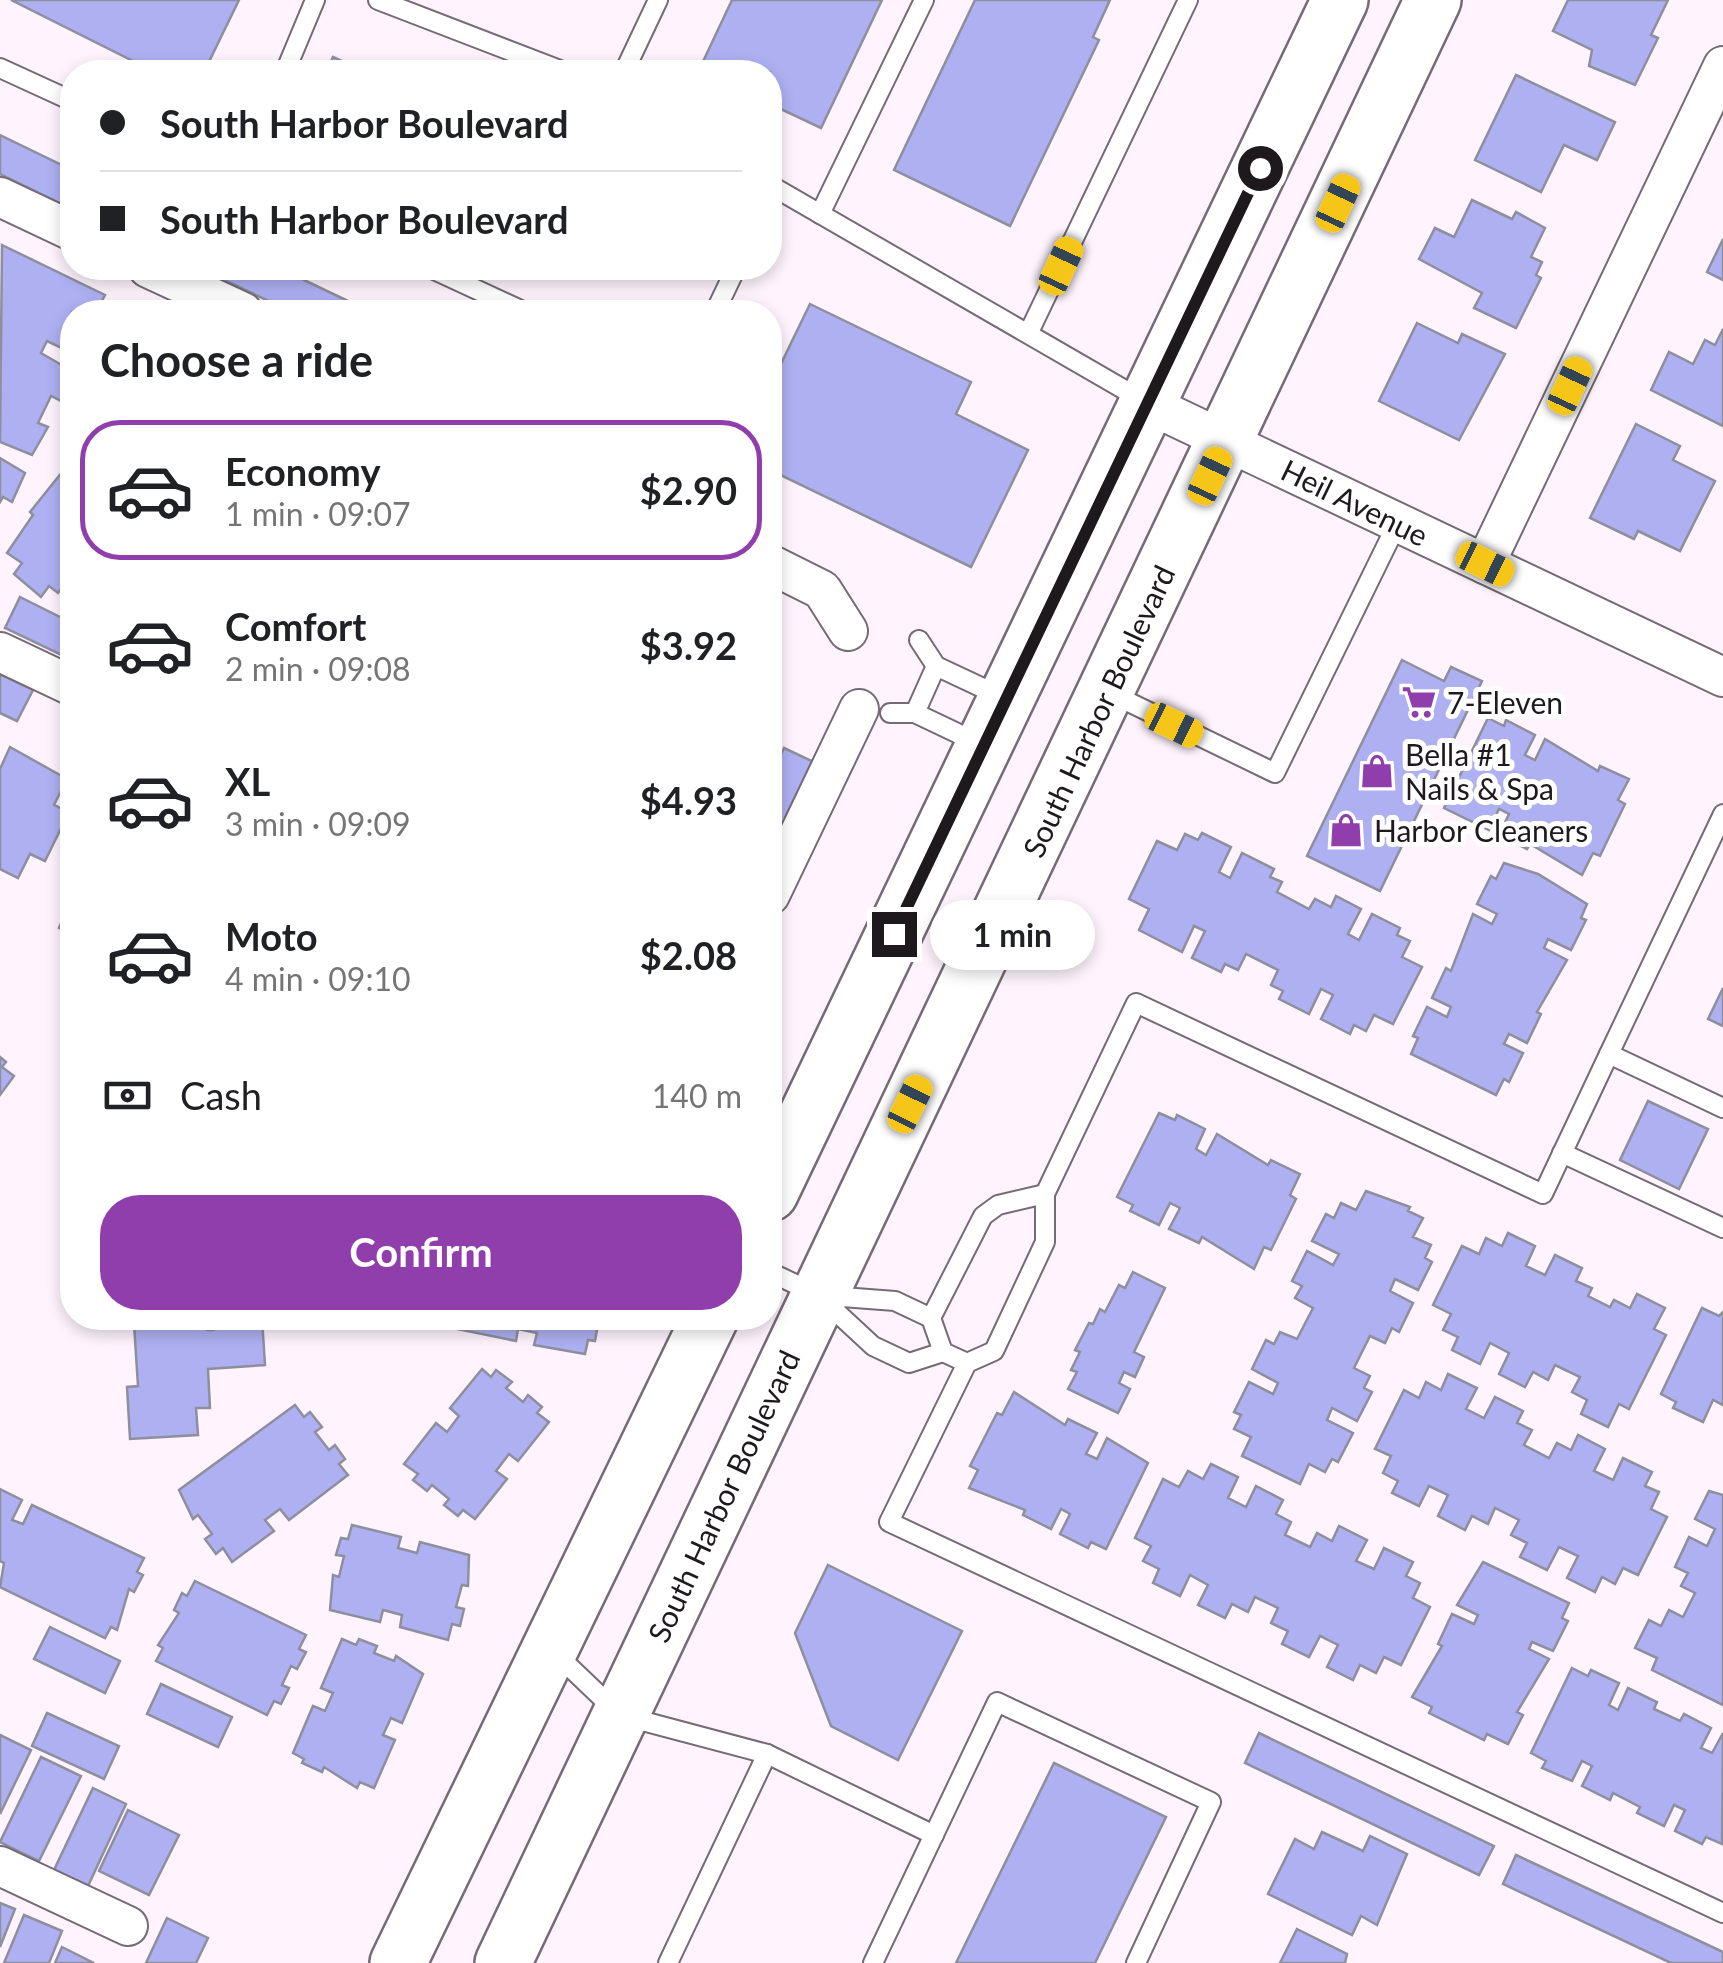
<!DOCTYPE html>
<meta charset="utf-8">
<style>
body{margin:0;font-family:Lato,sans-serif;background:#f2f2f2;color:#202124;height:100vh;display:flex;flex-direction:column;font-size:38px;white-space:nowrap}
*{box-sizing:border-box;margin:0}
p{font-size:32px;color:#757577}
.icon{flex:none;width:55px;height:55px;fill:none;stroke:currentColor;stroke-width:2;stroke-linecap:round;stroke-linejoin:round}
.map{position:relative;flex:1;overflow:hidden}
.drawer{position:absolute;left:60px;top:300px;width:722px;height:1030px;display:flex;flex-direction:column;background:#fff;border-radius:40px;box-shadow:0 5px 15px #0003}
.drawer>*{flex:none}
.banner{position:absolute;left:60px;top:60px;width:722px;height:220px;border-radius:40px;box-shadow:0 5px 15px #0003;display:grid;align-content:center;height:220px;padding:0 40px;background:#fff}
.end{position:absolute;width:45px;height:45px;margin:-22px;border:12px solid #1d191d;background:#fff;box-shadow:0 0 0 5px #fff}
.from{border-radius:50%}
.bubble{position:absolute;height:70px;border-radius:35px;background:#fff;box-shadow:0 5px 15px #0003;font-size:32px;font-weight:700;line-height:70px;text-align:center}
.car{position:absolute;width:30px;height:60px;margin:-30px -15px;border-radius:12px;box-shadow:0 0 8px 2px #0007;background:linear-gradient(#f5c518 24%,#345 0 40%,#f5c518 0 76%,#345 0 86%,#f5c518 0)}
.banner b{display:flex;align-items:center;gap:35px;height:95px;font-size:38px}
.banner b+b{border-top:2px solid #e0e0e0}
.banner i{width:25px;height:25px;background:#202124}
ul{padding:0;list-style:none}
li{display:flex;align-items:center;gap:30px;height:140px;margin:0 20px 15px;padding:0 20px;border:5px solid transparent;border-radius:40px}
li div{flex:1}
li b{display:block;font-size:38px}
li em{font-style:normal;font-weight:700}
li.current{border-color:#913ead}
li>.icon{width:90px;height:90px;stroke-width:1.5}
h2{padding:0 40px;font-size:45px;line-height:120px}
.pay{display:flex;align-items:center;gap:25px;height:110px;padding:0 40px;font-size:38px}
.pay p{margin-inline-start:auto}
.primary-button{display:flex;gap:20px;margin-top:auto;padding:20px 40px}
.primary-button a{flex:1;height:115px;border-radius:40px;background:#913ead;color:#fff;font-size:40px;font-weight:700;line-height:115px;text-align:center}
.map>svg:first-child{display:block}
</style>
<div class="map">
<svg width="1723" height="1963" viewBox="0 0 1723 1963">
<rect width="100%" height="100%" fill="#fff4fe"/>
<g fill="#aeb0f2" stroke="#8e8f9e" stroke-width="2.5">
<path d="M11,0H239L204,72H155Z"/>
<path d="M732,0H882L821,128L770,104V72L699,70Z"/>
<path d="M975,0H1110L1093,37L1099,40L1010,226L894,170Z"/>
<path d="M1568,0H1668L1651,35L1658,38L1635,85L1589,66L1592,50L1553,31Z"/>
<path d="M333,57L365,72H326Z"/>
<path d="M1516,75L1615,122L1597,160L1564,145L1541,192L1475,160Z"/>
<path d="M0,135L72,170V209L0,174Z"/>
<path d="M1472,200L1512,219L1516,212L1545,228L1531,257L1542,262L1536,275L1541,278L1516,328L1474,308L1482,293L1419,259L1435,228L1454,237Z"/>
<path d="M1723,239V280L1707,272Z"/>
<path d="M2,245L105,295L96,312H72V353L47,341L41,353L72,371L61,401L51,396L38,423L48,427L32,455L0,442Z"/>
<path d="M199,268H279L371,312H292Z"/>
<path d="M810,304L971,382L956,414L1028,450L971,567L770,470V373L775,376Z"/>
<path d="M1417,323L1458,343L1462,334L1505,354L1459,440L1379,401Z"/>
<path d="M1723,329V426L1651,390L1669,352L1693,364L1705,340L1715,345Z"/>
<path d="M1636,424L1680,446L1673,460L1715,481L1680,551L1638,531L1634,539L1590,518Z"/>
<path d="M0,458L25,473L12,502L3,497L0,502Z"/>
<path d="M71,461L72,579L69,577L58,593L49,586L41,597L14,574L22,563L7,553L33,515L30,512Z"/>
<path d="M20,597L72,623V660L5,628Z"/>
<path d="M1402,660L1444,681L1451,667L1482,681L1380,891L1307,856Z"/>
<path d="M0,674L33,690L17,721L0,713Z"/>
<path d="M1488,718L1504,726L1506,720L1535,735L1525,755L1535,760L1545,739L1598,771L1600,766L1629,779L1618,800L1625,804L1600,856L1593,853L1582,875L1530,844L1527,849L1499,835L1509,814L1499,809L1489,830L1444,808Z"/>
<path d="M10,747L67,779L54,805L69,812L45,861L30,854L18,878L0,869V769Z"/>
<path d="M784,748L814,762L770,853V777Z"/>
<path d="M1202,833L1231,847L1219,872L1230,878L1242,853L1274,869L1270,877L1282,882L1277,892L1309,909L1315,899L1331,907L1336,896L1361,909L1348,934L1359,940L1372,914L1400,928L1397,935L1410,941L1402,957L1422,967L1393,1024L1374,1015L1366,1031L1354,1025L1350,1034L1321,1019L1333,995L1321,989L1309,1014L1279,999L1283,991L1271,985L1278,970L1246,954L1238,970L1225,964L1221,972L1192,958L1205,931L1194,926L1182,952L1139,930L1149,909L1129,899L1157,841L1177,850L1185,834L1198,840Z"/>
<path d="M1504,863L1538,874L1587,904L1581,918L1586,920L1571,950L1548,939L1544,948L1567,960L1537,1012L1541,1014L1527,1043L1509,1034L1504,1044L1523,1053L1509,1082L1504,1079L1496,1095L1411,1054L1418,1038L1413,1036L1427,1007L1447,1017L1451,1007L1432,998L1446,968L1451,971L1473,914L1492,924L1497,914L1477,904L1491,876L1496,879Z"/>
<path d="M72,898V934L59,928Z"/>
<path d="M1723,988V1026L1708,1019Z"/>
<path d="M0,1057L6,1062L2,1067L14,1076L0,1095Z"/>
<path d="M1648,1101L1708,1129L1679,1189L1620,1160Z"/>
<path d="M1159,1113L1175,1120L1177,1115L1205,1129L1196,1149L1206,1155L1217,1134L1268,1165L1271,1160L1300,1174L1290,1195L1296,1199L1271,1250L1264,1247L1254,1269L1202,1237L1199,1243L1169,1229L1180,1208L1170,1203L1159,1225L1130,1211L1133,1205L1117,1197Z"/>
<path d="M1366,1191L1410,1207L1408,1211L1423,1218L1413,1237L1431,1245L1425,1258L1432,1262L1418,1290L1395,1279L1390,1291L1413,1303L1399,1332L1392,1328L1385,1343L1370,1336L1354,1368L1370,1376L1364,1388L1372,1392L1357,1421L1332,1408L1327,1420L1353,1433L1338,1462L1332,1459L1325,1472L1309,1464L1300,1484L1242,1456L1251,1437L1234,1429L1241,1415L1234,1412L1249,1382L1273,1394L1278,1383L1252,1369L1266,1340L1274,1344L1280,1332L1297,1339L1313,1308L1295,1298L1302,1286L1292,1281L1307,1251L1333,1265L1339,1254L1312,1241L1326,1214L1334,1218L1341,1203L1356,1210Z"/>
<path d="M1508,1233L1535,1246L1526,1266L1545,1275L1555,1255L1582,1268L1576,1281L1592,1288L1588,1296L1610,1307L1614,1300L1630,1308L1637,1294L1665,1308L1654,1329L1666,1335L1629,1409L1619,1404L1608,1427L1581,1414L1587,1400L1572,1392L1580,1377L1555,1365L1548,1380L1533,1372L1525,1387L1499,1374L1509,1353L1490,1343L1480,1364L1452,1350L1458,1337L1443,1330L1451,1314L1433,1305L1462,1246L1479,1254L1486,1238L1502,1246Z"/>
<path d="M1133,1272L1165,1288L1134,1352L1144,1357L1135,1377L1124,1372L1119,1383L1130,1389L1118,1413L1068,1389L1077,1372L1071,1370L1080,1352L1075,1350L1089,1323L1093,1324L1100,1309L1105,1312L1119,1285L1125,1288Z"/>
<path d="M1702,1308L1719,1316L1723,1312V1405L1713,1400L1703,1422L1673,1408L1676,1402L1661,1394Z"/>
<path d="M212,1318H262L265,1365L208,1369L210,1408H196L198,1435L130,1439L127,1387L138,1386L134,1324L206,1320L207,1330H213Z"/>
<path d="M445,1318H592L591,1323L598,1324L595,1341L588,1340L585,1354L534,1345L537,1333L518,1329L516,1341L443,1326Z"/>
<path d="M482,1369L491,1377L496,1370L512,1382L506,1388L523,1402L528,1395L542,1407L537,1413L549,1422L518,1461L509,1454L496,1471L507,1479L475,1519L463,1510L458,1516L444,1505L449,1499L432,1485L427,1491L413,1480L418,1474L404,1464L436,1423L447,1432L459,1416L450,1408Z"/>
<path d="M1448,1374L1477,1388L1466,1409L1484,1418L1495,1397L1523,1411L1517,1423L1532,1430L1524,1445L1549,1458L1557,1443L1571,1450L1578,1435L1605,1449L1594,1471L1613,1480L1623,1458L1652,1472L1645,1486L1659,1492L1651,1509L1667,1517L1638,1575L1623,1568L1615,1584L1602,1577L1595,1592L1567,1578L1578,1556L1559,1547L1547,1570L1520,1557L1527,1543L1511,1535L1519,1520L1495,1508L1488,1524L1472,1516L1465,1530L1438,1516L1448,1495L1429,1486L1419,1506L1392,1493L1398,1481L1383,1473L1391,1456L1375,1449L1404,1390L1419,1398L1426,1382L1441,1390Z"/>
<path d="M1014,1392L1065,1425L1068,1419L1097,1433L1086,1454L1097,1459L1107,1438L1148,1463L1106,1549L1091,1542L1088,1548L1060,1534L1070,1514L1061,1509L1051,1529L1023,1515L1025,1510L969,1488L978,1470L970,1466L997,1413L1002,1415Z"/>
<path d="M295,1405L304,1417L310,1412L322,1427L315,1432L329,1450L335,1445L345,1459L339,1464L348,1475L289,1520L280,1509L265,1520L274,1531L232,1562L223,1548L216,1554L205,1539L212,1534L198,1515L193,1519L179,1490Z"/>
<path d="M1211,1464L1238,1477L1228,1498L1246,1507L1256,1486L1283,1500L1276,1514L1291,1522L1285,1535L1310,1547L1317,1533L1332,1541L1339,1526L1367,1540L1356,1561L1374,1569L1384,1548L1413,1562L1406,1576L1420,1583L1413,1598L1430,1607L1401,1665L1384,1657L1376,1673L1360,1665L1353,1680L1327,1667L1338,1645L1320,1636L1309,1657L1282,1644L1288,1631L1271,1623L1278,1608L1255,1597L1248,1612L1232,1604L1225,1618L1198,1605L1208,1585L1190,1575L1180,1596L1153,1583L1159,1569L1143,1561L1151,1546L1135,1538L1163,1479L1179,1487L1188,1471L1203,1479Z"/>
<path d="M0,1489L22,1500L12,1520L23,1524L32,1505L144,1558L137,1572L143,1575L134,1592L129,1589L117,1630L111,1627L105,1638L0,1587L4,1563L0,1561Z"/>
<path d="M1709,1491L1723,1495V1705L1652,1670L1657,1658L1635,1648L1649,1620L1661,1626L1669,1610L1683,1617L1695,1593L1681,1586L1688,1573L1675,1567L1689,1537L1707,1546L1715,1529L1695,1519Z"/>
<path d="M352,1525L401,1537L398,1548L417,1553L420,1542L469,1555L468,1586L462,1585L456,1607L464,1609L460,1626L452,1624L448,1640L400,1627L402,1615L383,1610L380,1622L330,1610L333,1575L339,1577L344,1556L336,1555L341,1538L348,1539Z"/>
<path d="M1483,1562L1569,1603L1562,1618L1568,1621L1553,1651L1532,1642L1529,1649L1549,1659L1517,1712L1523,1715L1508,1744L1487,1734L1484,1740L1429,1713L1432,1707L1412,1697L1442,1646L1438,1644L1452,1614L1474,1624L1478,1615L1457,1605Z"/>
<path d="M828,1565L962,1631L898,1760L831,1726L795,1633Z"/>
<path d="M195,1581L306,1635L299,1649L306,1652L297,1669L291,1666L282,1685L289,1688L281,1704L274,1701L267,1715L156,1661L163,1648L158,1645L179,1613L174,1610L182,1593L187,1596Z"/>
<path d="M50,1627L120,1661L105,1693L34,1659Z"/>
<path d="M342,1639L356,1645L359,1639L377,1646L374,1653L394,1661L396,1656L423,1674L402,1723L391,1718L383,1735L395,1740L374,1788L360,1782L357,1788L324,1767L322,1772L302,1763L304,1759L293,1753L313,1706L325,1711L333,1693L321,1688Z"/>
<path d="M1572,1668L1588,1676L1591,1670L1619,1683L1609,1705L1618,1710L1628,1688L1657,1702L1654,1709L1680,1721L1684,1714L1711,1728L1701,1748L1712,1753L1723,1733L1722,1844L1706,1837L1702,1844L1675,1831L1685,1810L1674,1805L1664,1826L1637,1813L1640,1807L1613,1793L1610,1800L1582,1786L1592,1766L1582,1761L1572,1781L1542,1768L1546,1761L1531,1753Z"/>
<path d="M161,1684L232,1717L218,1747L147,1714Z"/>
<path d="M47,1713L119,1746L104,1779L32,1746Z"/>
<path d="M1259,1733L1494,1846L1479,1875L1245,1763Z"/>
<path d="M0,1735L31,1750L0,1814Z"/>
<path d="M41,1757L81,1776L39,1861L0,1842Z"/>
<path d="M1054,1763L1166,1817L1095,1963H956Z"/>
<path d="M93,1788L126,1804L88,1886L54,1870Z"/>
<path d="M128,1810L179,1835L149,1895L99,1871Z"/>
<path d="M1322,1832L1363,1851L1370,1836L1407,1854L1377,1925L1361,1916L1352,1935L1268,1894L1295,1839L1314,1849Z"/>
<path d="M1516,1855L1723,1952V1963H1671L1503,1884Z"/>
<path d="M0,1903L15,1909L0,1947Z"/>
<path d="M24,1915L62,1931L49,1963H4Z"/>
<path d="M167,1918L208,1938L196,1963H146Z"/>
<path d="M1297,1929L1347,1954L1345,1963H1280Z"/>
<path d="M62,1947L94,1963H55Z"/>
</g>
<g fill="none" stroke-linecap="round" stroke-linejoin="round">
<g stroke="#756a75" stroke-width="22">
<g id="lane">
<path d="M378,0L565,72"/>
<path d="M0,68L72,101"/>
<path d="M285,72L315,0"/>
<path d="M624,72L658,0"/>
<path d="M770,185L1144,401"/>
<path d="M820,214L924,0"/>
<path d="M430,268L525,312"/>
<path d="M715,312L736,268"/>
<path d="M1029,332L1188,0"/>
<path d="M919,640L936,666L1002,697"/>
<path d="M1108,692L1275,773L1398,522"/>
<path d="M890,713H915L978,743"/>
<path d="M915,713L936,666"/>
<path d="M1723,814L1609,1054L1723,1108"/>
<path d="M1609,1054L1543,1194L1136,1003L1045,1194V1242L994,1351L967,1363L889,1522L1723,1913"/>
<path d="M1562,1153L1723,1228"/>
<path d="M770,1272L818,1295L873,1346L909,1363L943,1352"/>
<path d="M829,1296L895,1301L931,1318L943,1352L967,1363"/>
<path d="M931,1318L983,1216L998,1205L1045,1194"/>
<path d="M554,1652L620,1715L767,1754L934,1835"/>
<path d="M668,1963L767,1754"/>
<path d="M873,1963L997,1702L1211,1802L1136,1963"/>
</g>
</g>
<g stroke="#756a75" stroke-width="42">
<g id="street">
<path d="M0,197L72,231"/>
<path d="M148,268L243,312"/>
<path d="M1148,404L1723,677"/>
<path d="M770,564L822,590L848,631"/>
<path d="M1485,564L1723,66"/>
<path d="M0,652L72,686"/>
<path d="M770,895L859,709"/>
<path d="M0,1866L128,1926"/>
</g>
</g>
<g stroke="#756a75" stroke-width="60">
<g id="primary">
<path d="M770,1193L1340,0"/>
<path d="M398,1963L710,1318"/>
<path d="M503,1963L1433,0"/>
</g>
</g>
<use href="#lane" stroke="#fff" stroke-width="18"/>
<use href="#street" stroke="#fff" stroke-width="38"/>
<use href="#primary" stroke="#fff" stroke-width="55"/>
</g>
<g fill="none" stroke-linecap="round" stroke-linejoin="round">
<path stroke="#1d191d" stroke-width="12" d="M894,934L1260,168"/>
</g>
<defs>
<g id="supermarket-bare" transform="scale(2.7)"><path d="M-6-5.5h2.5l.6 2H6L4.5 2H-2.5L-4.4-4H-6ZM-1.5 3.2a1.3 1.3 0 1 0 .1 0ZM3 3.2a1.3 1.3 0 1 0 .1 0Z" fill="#913ead" stroke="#fff" stroke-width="2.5" paint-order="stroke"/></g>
<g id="shop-bare" transform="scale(2.7)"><path d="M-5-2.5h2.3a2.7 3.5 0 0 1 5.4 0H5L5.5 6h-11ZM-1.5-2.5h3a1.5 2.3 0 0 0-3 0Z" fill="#913ead" stroke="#fff" stroke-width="2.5" paint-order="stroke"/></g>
</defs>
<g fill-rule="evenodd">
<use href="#supermarket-bare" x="1419" y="702"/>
<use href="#shop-bare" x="1377" y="771"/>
<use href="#shop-bare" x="1346" y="830"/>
</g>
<g text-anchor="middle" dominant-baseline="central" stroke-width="10" stroke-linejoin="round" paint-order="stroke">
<g font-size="30" fill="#1d191d" stroke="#fff">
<text transform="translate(1355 502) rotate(26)">Heil Avenue</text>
<text transform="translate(1098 711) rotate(-65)">South Harbor Boulevard</text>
<text transform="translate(723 1496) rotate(-65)">South Harbor Boulevard</text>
</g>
<g font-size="30" fill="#1d191d" stroke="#fff" text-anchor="start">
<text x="1447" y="702">7-Eleven</text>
<text x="1405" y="754">Bella #1<tspan x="1405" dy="34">Nails &amp; Spa</tspan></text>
<text x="1374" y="830">Harbor Cleaners</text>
</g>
</g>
</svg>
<i class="end from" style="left:1260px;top:168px"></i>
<i class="end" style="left:894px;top:934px"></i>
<div class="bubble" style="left:930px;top:900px;width:165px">1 min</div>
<i class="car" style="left:1338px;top:203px;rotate:25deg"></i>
<i class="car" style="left:1061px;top:266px;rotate:25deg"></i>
<i class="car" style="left:1570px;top:386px;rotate:25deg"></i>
<i class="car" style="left:1210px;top:476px;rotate:25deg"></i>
<i class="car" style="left:1485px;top:564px;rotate:116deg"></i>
<i class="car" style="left:1174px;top:725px;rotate:116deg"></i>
<i class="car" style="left:910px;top:1104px;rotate:26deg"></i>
<div class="banner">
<b><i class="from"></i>South Harbor Boulevard</b>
<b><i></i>South Harbor Boulevard</b>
</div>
<section class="drawer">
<h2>Choose a ride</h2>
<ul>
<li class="current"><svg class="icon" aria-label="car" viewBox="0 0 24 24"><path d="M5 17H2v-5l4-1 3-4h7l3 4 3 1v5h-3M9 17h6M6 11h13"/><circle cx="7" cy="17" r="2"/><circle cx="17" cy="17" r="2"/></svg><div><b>Economy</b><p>1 min · 09:07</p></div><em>$2.90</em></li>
<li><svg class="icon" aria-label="car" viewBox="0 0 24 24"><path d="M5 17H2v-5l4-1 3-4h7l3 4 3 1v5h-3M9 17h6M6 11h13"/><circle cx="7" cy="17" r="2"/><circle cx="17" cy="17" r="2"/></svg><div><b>Comfort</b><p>2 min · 09:08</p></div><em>$3.92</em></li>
<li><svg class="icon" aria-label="car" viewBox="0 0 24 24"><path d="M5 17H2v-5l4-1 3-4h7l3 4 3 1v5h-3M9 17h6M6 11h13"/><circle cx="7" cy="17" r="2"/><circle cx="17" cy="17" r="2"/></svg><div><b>XL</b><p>3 min · 09:09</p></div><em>$4.93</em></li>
<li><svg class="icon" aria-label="car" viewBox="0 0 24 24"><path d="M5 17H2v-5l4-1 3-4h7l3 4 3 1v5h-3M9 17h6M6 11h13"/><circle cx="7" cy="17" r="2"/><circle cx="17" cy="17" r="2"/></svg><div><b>Moto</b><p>4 min · 09:10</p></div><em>$2.08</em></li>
</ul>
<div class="pay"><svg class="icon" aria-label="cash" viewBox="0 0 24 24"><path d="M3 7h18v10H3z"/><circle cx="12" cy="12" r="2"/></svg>Cash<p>140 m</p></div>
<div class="primary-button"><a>Confirm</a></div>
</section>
</div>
